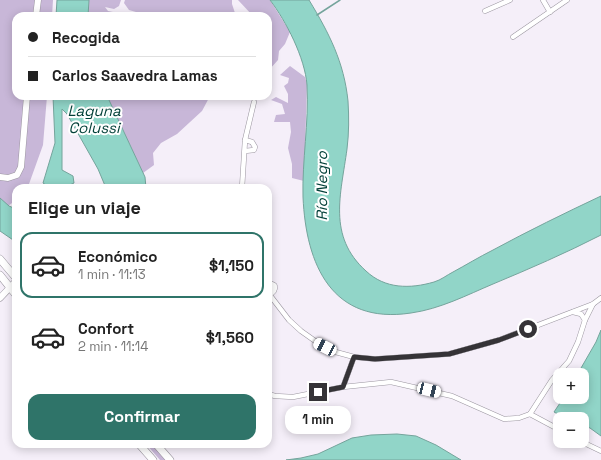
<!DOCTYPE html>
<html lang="es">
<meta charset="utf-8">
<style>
body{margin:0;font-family:"Space Grotesk",sans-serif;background:#f6f6f6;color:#222;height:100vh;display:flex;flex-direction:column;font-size:15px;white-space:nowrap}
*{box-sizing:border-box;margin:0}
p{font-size:13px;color:#767676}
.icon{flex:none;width:22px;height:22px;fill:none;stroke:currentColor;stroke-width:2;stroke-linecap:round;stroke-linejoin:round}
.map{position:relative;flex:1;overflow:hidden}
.sheet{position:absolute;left:12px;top:184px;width:260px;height:264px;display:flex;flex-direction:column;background:#fff;border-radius:12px;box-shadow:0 2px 10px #0003}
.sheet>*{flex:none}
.guide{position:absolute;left:12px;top:12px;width:260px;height:88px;border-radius:12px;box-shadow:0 2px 10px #0003;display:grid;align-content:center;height:88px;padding:0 16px;background:#fff}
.fabs{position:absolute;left:553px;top:368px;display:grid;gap:8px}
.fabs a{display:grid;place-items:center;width:36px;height:36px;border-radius:8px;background:#fff;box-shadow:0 2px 10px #0003;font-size:20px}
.end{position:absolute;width:18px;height:18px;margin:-9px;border:5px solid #353337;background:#fff;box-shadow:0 0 0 2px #fff}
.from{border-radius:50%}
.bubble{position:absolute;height:28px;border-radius:12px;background:#fff;box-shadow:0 2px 10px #0003;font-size:13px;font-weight:700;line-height:28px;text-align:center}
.car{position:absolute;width:12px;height:24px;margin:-12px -6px;border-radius:5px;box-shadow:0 0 3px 1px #0007;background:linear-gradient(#fff 24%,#345 0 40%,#fff 0 76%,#345 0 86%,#fff 0)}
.guide b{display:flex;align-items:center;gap:14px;height:38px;font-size:15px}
.guide b+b{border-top:1px solid #e0e0e0}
.guide i{width:10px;height:10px;background:#222}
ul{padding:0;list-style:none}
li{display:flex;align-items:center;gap:12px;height:66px;margin:0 8px 6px;padding:0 8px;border:2px solid transparent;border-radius:12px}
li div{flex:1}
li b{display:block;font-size:15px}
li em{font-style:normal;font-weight:700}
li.on{border-color:#2f7469}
li>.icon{width:36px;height:36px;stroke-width:1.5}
h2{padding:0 16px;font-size:18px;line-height:48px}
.primary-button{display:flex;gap:8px;margin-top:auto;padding:8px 16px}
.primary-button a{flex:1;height:46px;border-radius:12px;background:#2f7469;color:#fff;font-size:16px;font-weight:700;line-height:46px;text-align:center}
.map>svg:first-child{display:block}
</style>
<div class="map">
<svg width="601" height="460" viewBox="0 0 601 460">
<rect width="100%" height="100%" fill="#f5eff9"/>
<g fill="#c8b7d8">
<path d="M0,0H53L52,16H16V96H47L43,145L29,184L26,188H16V200L0,212Z"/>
<path d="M89,0H121L119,6L114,9L105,7L108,11L113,12L114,16H88Z"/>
<path d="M125,0H232V4L236,16H143V14L129,10L124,3Z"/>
<path d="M238,0H270L290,32L285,44L279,51L278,60L269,70H268V16H253Z"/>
<path d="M290,66L305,77L307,84L304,181L292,178V164L288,148L291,132L290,122H274L276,115L285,114L282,104L271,100L276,97L288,103V94L284,86L288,83L289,78L280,75Z"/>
<path d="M105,96H210L202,111L177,134L161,143L153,153L154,165L143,173L109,100Z"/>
<path d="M146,444H153L166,460H160Z"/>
</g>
<g fill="#91d5c8" stroke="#75a49c">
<path d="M57,0H89L88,16H56Z"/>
<path d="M270,0H309C329,33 344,62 348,101C349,117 349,133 347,149C341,194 327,236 366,271C385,289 410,289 434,282C441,280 447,275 453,272C466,265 479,257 493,250C528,231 565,213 601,196V235C566,253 529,269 493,284C467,295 440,309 411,313C332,325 306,265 303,197C302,160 309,123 307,85C305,58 286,21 270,0Z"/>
<path d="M53,96H105L109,100L145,177L146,188H106L98,169L67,114L62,109V170L73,176L74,183C62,189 54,191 43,183L55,143Z"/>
<path d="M0,198L9,206L16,209V242L0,231Z"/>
<path d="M601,330V436L590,428L582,425V419H568L554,412L564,397H582V375H577L596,342Z"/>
<path d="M397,434L416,436L436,445L461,460H286L301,458L318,454L352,438L371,435Z"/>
</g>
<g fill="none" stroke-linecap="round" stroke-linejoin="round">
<path stroke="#75a49c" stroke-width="1.5" d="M317,15L340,0"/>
<g stroke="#9b96a0" stroke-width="5.5">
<g id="street">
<path d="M543,0L550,12"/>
<path d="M485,11L510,0"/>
<path d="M513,37L567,0"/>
<path d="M245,151L254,150L255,147L252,142L245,140"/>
<path d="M242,188L245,140L254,102"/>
<path d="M269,294L289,320L301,331L318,343L332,351L354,357L375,359L449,354L499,340L593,304L601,298"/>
<path d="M573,312L581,314L585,320"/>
<path d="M343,387L354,357"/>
<path d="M268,394L275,396L293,397L343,387L391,382L452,396L504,419L519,418L530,414L560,430"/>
<path d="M530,414L552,380L569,361L578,342L585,320L593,304"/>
<path d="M580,441L601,451"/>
</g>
</g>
<g stroke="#9b96a0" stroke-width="7">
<g id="secondary">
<path d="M36,16L38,0"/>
<path d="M0,177L8,178L17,175L21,167L27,96"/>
<path d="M268,283L274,286C275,291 272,292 268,295"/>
<path d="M0,298L16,281"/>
</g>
</g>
<g stroke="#9b96a0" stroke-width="8">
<g id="primary">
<path d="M0,259L16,278"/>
<path d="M0,275L16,295"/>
<path d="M139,444L153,460"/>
<path d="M156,444L170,460"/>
</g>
</g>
<use href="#street" stroke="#fff" stroke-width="4.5"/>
<use href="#secondary" stroke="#fff" stroke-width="6"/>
<use href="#primary" stroke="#fff" stroke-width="7"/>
</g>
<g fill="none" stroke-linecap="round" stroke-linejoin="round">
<path stroke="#353337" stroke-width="5" d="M318,392L343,387L354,357L375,359L449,354L499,340L528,329"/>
</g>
<g text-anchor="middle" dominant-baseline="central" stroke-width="4" stroke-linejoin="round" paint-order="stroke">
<g font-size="15" font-style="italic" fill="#003f37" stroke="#fff">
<text x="94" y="110">Laguna<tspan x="94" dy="17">Colussi</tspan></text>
<text transform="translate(321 186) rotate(-90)">Río Negro</text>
</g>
</g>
</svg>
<div class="fabs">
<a>+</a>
<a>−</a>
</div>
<i class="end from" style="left:528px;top:329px"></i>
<i class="end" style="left:318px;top:392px"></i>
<div class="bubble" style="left:285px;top:406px;width:66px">1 min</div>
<i class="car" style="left:325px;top:347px;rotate:297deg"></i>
<i class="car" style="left:429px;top:390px;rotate:104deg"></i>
<div class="guide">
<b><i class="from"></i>Recogida</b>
<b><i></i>Carlos Saavedra Lamas</b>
</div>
<section class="sheet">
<h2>Elige un viaje</h2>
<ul>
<li class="on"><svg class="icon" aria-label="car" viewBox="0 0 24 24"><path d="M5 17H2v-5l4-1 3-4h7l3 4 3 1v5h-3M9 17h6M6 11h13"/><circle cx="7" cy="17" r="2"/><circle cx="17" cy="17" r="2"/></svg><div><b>Económico</b><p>1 min · 11:13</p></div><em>$1,150</em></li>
<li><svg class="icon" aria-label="car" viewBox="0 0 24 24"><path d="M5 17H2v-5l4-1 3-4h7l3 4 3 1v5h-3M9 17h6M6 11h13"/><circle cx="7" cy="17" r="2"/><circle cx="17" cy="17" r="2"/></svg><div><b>Confort</b><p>2 min · 11:14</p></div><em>$1,560</em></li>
</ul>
<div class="primary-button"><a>Confirmar</a></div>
</section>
</div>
